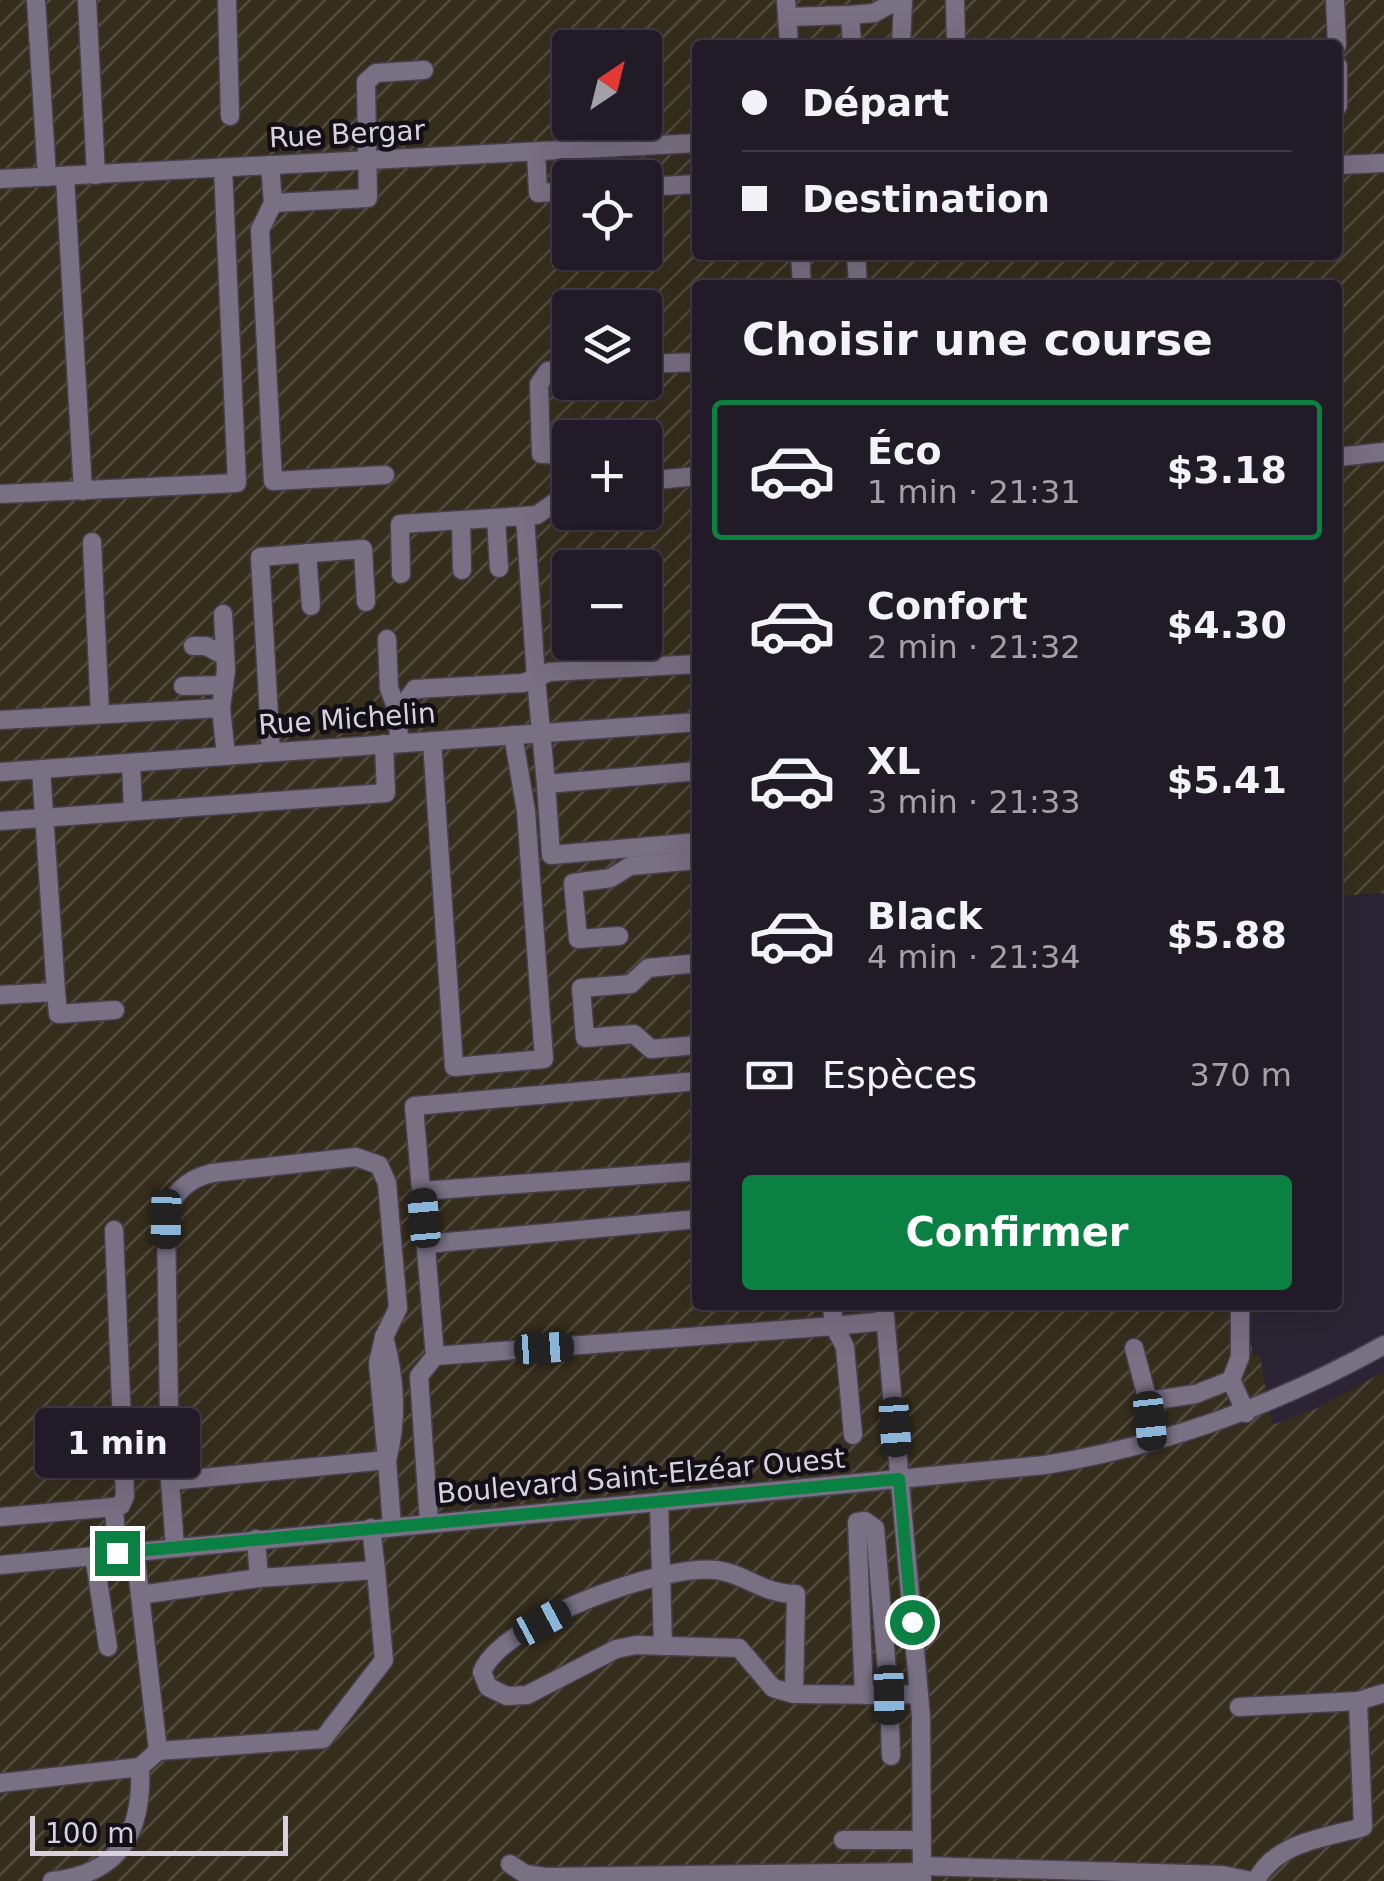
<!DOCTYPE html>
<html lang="fr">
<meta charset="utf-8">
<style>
body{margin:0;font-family:"DejaVu Sans",sans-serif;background:#2d2833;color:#f1f3f6;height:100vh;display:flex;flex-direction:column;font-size:38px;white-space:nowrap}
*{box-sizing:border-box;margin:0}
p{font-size:32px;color:#a2a1a7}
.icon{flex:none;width:55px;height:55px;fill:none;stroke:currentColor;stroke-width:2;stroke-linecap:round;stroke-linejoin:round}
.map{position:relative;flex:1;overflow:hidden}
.drawer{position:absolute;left:692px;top:280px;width:650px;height:1030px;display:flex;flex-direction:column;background:#201b27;border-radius:10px;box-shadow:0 10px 40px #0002,0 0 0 2px #3d3944}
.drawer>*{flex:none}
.banner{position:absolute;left:692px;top:40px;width:650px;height:220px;border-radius:10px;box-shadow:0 10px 40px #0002,0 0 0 2px #3d3944;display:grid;align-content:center;height:220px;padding:0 50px;background:#201b27}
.needle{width:65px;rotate:35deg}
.buttons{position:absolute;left:552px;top:30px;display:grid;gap:20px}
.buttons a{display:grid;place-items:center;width:110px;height:110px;border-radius:10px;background:#201b27;box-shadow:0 10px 40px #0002,0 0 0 2px #3d3944;font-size:50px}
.scale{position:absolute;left:30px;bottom:25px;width:258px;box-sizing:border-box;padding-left:10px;border:5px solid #d7d2dd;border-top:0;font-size:28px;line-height:35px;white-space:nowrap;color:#d7d2dd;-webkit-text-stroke:8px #120f16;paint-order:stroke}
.end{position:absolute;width:45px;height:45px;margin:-22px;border:12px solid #0b8043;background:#fff;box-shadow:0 0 0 5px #fff}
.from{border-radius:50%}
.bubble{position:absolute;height:70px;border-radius:10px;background:#201b27;box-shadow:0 10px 40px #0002,0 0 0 2px #3d3944;font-size:32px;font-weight:600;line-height:70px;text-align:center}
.car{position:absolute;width:30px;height:60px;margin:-30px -15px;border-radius:12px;box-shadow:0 0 8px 2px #0007;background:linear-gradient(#222 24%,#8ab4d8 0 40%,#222 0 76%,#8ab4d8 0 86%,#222 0)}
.banner b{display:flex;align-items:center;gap:35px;height:95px;font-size:38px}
.banner b+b{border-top:2px solid #3d3944}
.banner i{width:25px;height:25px;background:#f1f3f6}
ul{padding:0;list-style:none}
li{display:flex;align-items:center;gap:30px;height:140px;margin:0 20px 15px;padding:0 30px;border:5px solid transparent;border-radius:10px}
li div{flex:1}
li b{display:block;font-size:38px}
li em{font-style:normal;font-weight:600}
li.active{border-color:#0b8043}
li>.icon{width:90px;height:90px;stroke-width:1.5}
h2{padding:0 50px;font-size:45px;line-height:120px}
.pay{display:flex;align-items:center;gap:25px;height:110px;padding:0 50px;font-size:38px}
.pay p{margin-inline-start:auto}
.primary-button{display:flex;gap:20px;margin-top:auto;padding:20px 50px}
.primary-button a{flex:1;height:115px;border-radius:10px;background:#0b8043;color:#fff;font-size:40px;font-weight:600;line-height:115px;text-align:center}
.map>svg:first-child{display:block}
</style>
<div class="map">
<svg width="1384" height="1881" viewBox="0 0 1384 1881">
<defs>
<pattern id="industrial-furrows" width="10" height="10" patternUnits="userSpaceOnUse" patternTransform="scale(2.5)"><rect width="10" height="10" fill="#362e1d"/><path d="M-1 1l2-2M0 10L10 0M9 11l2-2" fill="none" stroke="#524b3d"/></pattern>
</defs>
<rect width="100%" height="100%" fill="#2b2434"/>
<path fill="url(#industrial-furrows)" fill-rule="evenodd" d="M0,0H1384V893L1338,896V285H698V1305H1286L1247,1315L1253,1355H1260L1272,1425L1318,1408L1384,1372V1881H0ZM698,45H1338V255H698ZM570,48H645V122H570ZM570,178H645V252H570ZM570,308H645V382H570ZM570,438H645V512H570ZM570,568H645V642H570Z"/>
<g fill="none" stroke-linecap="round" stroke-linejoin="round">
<g stroke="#46404d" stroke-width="21">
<g id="minor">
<path d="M36,0L47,177"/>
<path d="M87,0L96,175"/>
<path d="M227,0L230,116"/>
<path d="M786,0L789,45"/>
<path d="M955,0L956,45"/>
<path d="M1335,0L1337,45"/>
<path d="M850,15L874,13L898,0"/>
<path d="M787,17L850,15L852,45"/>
<path d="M901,45L903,0"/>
<path d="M1338,66V106"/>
<path d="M536,152L538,193L570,191"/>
<path d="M270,165L273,203L368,198L366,82L376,73L424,70"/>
<path d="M1338,165L1384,163"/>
<path d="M65,176L83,491"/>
<path d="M0,179L698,143"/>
<path d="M645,187L698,184"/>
<path d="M273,203L260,230L273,481L385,475"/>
<path d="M800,255L802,285"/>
<path d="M856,255L858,285"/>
<path d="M645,364L698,362"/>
<path d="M570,368L548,371L539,384L541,454L570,455"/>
<path d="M1338,457L1384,452"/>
<path d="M645,481L698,476"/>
<path d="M0,494L237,483L223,168"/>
<path d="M525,516L537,515L570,491"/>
<path d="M496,518L499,568"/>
<path d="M461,521L462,570"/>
<path d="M92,542L100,714"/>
<path d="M307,553L311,606"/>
<path d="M387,639L389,688L398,712"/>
<path d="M193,646H206L225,656"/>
<path d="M698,664L549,672L536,678L546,784L698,771"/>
<path d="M183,686L224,685"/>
<path d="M221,708L226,670L223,614"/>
<path d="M0,720L221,708L226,756"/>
<path d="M432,741L454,1067L544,1059L526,811L513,735"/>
<path d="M399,743L398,712L415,689L523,683L536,678L525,516L400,524L401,574"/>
<path d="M271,752L260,557L363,549L366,602"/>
<path d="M131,763L133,810"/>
<path d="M0,772L698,722"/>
<path d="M546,784L551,855L698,842"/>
<path d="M0,821L386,793L384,744"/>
<path d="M619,936L578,939L573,883L611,878L630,866L698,860"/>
<path d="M698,963L648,968L631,984L581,988L585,1038L634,1034L651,1049L698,1045"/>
<path d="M56,992L58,1014L115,1010"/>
<path d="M0,995L56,992L41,769"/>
<path d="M421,1191L698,1171"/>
<path d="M114,1230L125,1496L121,1505L114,1507"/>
<path d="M426,1244L698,1219"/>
<path d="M832,1305L834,1326L885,1321"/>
<path d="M884,1305L921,1717L922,1881"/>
<path d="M384,1337C395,1377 398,1420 387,1460L378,1363Z"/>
<path d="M1134,1348L1148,1401"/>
<path d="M435,1356L834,1326L845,1347L853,1435"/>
<path d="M1231,1380L1240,1357V1305"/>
<path d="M1153,1442L1148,1401L1196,1394L1231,1380L1246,1413"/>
<path d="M170,1481L166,1219C171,1194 187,1179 212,1173L356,1157L379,1165L387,1183L398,1308L384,1337"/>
<path d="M659,1502L663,1646"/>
<path d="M0,1517L114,1507L117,1553"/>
<path d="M429,1523L419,1376L435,1356L414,1106L698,1081"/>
<path d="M175,1547L170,1481L387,1460L392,1526"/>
<path d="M135,1551L140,1595L259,1578L256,1539"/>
<path d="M94,1555L108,1647"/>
<path d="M0,1565L1045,1465C1166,1445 1277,1405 1384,1345"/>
<path d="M259,1578L376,1570L371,1528"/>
<path d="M140,1595L158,1751L323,1739L384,1660L376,1570"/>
<path d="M794,1694L773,1688L739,1648L636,1645L616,1649L527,1695L507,1696L488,1687L482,1672C501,1622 665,1563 716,1570C747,1574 761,1594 796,1594L794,1694L889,1695L875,1528L865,1521L857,1522L864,1695"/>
<path d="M1358,1701L1384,1693"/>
<path d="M1239,1707L1358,1701L1363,1827C1325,1838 1275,1842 1256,1881"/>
<path d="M891,1756L889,1695L919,1694"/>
<path d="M0,1783L140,1767L158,1751"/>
<path d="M843,1840H922"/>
<path d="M510,1864L525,1874L545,1877L922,1872"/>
<path d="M922,1866L1222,1875L1252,1881"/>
<path d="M52,1881C121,1874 143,1831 140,1767"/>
</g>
</g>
<use href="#minor" stroke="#787083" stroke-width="18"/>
</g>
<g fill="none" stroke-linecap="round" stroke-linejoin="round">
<path stroke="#0b8043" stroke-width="12" d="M117,1553L899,1479L912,1622"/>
</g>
<g text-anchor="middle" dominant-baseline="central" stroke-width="9" stroke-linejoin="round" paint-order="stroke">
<g font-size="28" fill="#d7d2dd" stroke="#120f16">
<text transform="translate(347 134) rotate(-3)">Rue Bergar</text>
<text transform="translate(347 719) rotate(-4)">Rue Michelin</text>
<text transform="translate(641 1476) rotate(-5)">Boulevard Saint-Elzéar Ouest</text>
</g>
</g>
</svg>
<div class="buttons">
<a><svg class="needle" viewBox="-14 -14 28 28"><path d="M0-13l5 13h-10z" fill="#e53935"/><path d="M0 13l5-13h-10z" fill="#a2a1a7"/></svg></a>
<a><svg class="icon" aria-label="locate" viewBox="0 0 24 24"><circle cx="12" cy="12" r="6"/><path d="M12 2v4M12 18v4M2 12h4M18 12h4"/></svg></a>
<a><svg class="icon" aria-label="layers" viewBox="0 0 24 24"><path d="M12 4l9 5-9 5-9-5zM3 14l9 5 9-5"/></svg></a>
<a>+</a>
<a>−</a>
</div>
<div class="scale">100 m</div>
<i class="end from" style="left:912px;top:1622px"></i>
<i class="end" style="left:117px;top:1553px"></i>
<div class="bubble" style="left:35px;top:1408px;width:165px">1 min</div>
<i class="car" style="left:424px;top:1218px;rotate:355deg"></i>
<i class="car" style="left:166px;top:1219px;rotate:181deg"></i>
<i class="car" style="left:544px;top:1348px;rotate:86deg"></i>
<i class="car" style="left:1150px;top:1421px;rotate:174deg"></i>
<i class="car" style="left:895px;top:1427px;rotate:176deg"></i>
<i class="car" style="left:542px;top:1622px;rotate:62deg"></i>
<i class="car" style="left:889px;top:1695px;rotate:179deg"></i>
<div class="banner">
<b><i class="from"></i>Départ</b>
<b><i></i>Destination</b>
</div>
<section class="drawer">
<h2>Choisir une course</h2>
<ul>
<li class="active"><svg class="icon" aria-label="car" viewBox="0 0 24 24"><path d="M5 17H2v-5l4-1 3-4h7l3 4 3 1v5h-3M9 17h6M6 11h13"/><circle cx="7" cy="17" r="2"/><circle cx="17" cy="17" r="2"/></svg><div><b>Éco</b><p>1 min · 21:31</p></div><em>$3.18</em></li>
<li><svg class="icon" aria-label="car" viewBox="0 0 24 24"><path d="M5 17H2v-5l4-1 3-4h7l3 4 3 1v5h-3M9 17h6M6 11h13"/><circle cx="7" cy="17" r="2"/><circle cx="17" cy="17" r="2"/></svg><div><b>Confort</b><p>2 min · 21:32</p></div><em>$4.30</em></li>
<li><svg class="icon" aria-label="car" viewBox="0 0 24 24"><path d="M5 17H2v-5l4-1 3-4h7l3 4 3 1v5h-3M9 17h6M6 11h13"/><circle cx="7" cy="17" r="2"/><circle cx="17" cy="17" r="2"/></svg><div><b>XL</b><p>3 min · 21:33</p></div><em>$5.41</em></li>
<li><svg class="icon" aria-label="car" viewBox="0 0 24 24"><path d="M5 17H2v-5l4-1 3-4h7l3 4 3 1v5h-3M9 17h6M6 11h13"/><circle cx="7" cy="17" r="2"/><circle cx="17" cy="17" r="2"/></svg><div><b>Black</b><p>4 min · 21:34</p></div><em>$5.88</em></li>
</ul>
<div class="pay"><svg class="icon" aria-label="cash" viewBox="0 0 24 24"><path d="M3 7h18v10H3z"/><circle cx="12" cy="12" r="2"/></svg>Espèces<p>370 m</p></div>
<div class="primary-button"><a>Confirmer</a></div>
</section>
</div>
